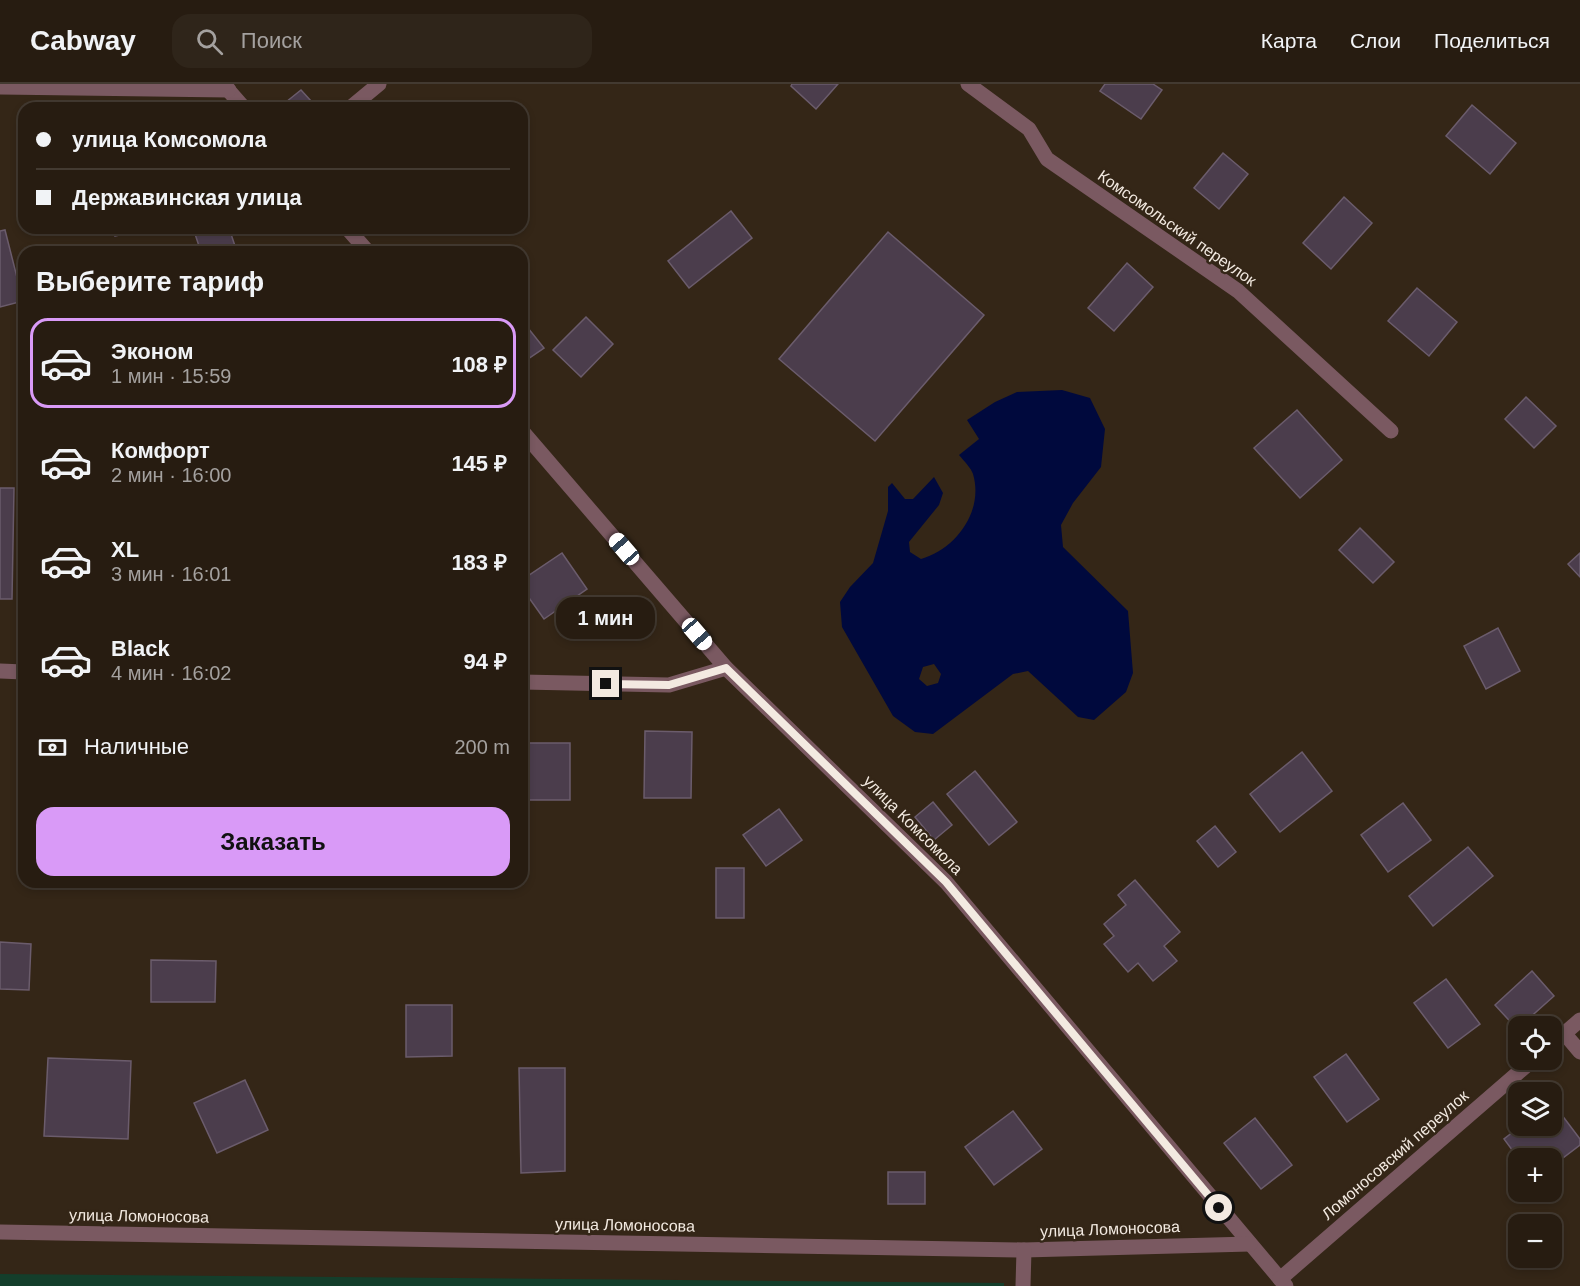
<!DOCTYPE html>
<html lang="ru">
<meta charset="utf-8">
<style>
body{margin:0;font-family:Arial,sans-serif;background:#2f251a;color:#f1f3f6;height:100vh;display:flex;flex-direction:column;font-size:22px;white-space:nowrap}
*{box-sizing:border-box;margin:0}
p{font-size:20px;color:#a4a19f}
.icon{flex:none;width:33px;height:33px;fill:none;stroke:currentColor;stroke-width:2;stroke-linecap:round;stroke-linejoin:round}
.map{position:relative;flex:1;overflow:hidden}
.panel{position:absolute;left:18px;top:162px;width:510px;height:642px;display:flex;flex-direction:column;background:#271c11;border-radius:18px;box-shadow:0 3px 9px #0003,0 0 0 2px #433a31}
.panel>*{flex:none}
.banner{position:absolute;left:18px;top:18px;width:510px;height:132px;border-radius:18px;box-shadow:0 3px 9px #0003,0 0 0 2px #433a31;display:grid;align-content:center;height:132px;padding:0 18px;background:#271c11}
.tools{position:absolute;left:1508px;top:932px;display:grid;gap:12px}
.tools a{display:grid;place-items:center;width:54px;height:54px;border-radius:12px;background:#271c11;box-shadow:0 3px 9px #0003,0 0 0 2px #433a31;font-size:30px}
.end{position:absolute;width:27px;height:27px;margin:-14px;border:8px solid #f3eae1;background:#111;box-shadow:0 0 0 3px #111}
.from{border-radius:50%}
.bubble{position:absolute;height:42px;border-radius:18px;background:#271c11;box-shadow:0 3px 9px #0003,0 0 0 2px #433a31;font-size:20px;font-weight:800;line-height:42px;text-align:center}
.car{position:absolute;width:18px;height:36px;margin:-18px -9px;border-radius:8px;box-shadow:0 0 4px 2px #0007;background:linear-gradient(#fff 24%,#345 0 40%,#fff 0 76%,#345 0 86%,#fff 0)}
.banner b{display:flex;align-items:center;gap:21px;height:57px;font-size:22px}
.banner b+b{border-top:2px solid #433a31}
.banner i{width:15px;height:15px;background:#f1f3f6}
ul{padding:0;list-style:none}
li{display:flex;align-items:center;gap:18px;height:90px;margin:0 12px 9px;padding:0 6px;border:3px solid transparent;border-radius:18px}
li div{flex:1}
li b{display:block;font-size:22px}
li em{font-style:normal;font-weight:800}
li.selected{border-color:#d99af7}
li>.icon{width:54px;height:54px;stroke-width:1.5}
h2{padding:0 18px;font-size:27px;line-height:72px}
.pay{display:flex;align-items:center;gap:15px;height:66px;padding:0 18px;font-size:22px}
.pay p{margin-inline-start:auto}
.primary-button{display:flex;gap:12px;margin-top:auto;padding:12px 18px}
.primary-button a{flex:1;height:69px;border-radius:18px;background:#d99af7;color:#111;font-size:24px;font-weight:800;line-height:69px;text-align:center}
header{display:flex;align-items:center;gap:36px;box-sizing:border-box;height:84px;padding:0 30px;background:#271c11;border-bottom:2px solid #433a31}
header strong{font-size:28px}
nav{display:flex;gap:33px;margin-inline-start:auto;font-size:21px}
.search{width:420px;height:54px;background:#2f251a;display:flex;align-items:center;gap:15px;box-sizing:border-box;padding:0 21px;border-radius:18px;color:#a4a19f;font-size:22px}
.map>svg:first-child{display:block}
</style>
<header>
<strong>Cabway</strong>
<div class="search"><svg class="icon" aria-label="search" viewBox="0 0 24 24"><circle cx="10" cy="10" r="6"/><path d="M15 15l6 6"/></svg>Поиск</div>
<nav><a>Карта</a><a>Слои</a><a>Поделиться</a></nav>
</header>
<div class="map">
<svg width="1580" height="1202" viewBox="0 0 1580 1202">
<rect width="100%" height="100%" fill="#342617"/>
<path fill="#143e2b" d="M0,1190L1004,1199V1202H0Z"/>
<path fill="#00093d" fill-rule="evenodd" d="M1062,306L1090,314L1105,345L1101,383L1073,419L1061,441L1063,463L1128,527L1133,589L1126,608L1094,636L1078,633L1028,587L1013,590L933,650L915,648L893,632L842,543L840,518L850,503L873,479L888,427V403L892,399L905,415H913L934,393L943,409L939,421L909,458L910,468L921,475C956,465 984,427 973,390C971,384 964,377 959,371L979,355L967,336L995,318L1017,308ZM934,580L941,590L938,599L927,602L919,595L923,583Z"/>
<g fill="#4b3d4c" stroke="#6b5c6c" stroke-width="1.5">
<path d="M792,0H838L816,25L791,2Z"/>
<path d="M1105,0H1153L1162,6L1141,35L1100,7Z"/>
<path d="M301,6L311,17L303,24H291L286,18Z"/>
<path d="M1472,21L1516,59L1490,90L1446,52Z"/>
<path d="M1223,69L1248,90L1219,125L1194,104Z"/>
<path d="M24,72V88L17,74Z"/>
<path d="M1344,113L1372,139L1331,185L1303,159Z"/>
<path d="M731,127L752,154L689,204L668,177Z"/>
<path d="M113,144H147L115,152Z"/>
<path d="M214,144H229L237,168H201L195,150Z"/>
<path d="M5,146L23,217L0,223V147Z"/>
<path d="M888,148L984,231L875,357L779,275Z"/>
<path d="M1127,179L1153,203L1114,247L1088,224Z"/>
<path d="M1417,204L1457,238L1429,272L1388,237Z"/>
<path d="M586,233L613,260L581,293L553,266Z"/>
<path d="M524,239L544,264L522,279V240Z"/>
<path d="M1526,313L1556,342L1534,364L1505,335Z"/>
<path d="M1297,326L1342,376L1300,414L1254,364Z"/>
<path d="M0,404H14L12,515H0Z"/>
<path d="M1360,444L1394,478L1373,499L1339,466Z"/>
<path d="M562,469L587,505L544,535L522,504V496Z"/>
<path d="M1580,469V493L1568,480Z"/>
<path d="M1498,544L1520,587L1486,605L1464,562Z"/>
<path d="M645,647L692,648L691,714H644Z"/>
<rect x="522" y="659" width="48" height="57"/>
<path d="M1302,668L1332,707L1280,748L1250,710Z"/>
<path d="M975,687L1017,738L989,761L947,710Z"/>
<path d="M933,718L952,741L934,756L915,733Z"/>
<path d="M1403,719L1431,756L1388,788L1361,751Z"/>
<path d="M779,725L802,756L766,782L743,751Z"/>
<path d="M1215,742L1236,768L1218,783L1197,757Z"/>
<path d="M1468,763L1493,792L1433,842L1409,812Z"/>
<rect x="716" y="784" width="28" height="50"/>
<path d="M1135,796L1180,848L1164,862L1177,877L1153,897L1138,879L1128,888L1104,860L1114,852L1104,840L1126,821L1118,811Z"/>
<path d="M0,858L31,860L29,906L0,905Z"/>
<path d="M151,876L216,877L215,918H151Z"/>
<path d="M1532,887L1554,912L1517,945L1495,921Z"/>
<path d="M1446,895L1480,940L1448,964L1414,919Z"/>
<path d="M406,921H452V972L406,973Z"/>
<path d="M1346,970L1379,1015L1347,1038L1314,993Z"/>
<path d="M48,974L131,977L128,1055L44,1052Z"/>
<path d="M519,984H565V1087L521,1089Z"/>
<path d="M245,996L268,1046L217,1069L194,1019Z"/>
<path d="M1552,1018L1580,1055V1061L1551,1083V1074H1518L1504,1055L1522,1041H1551Z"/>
<path d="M1013,1027L1042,1065L994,1101L965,1063Z"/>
<path d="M1255,1034L1292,1081L1261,1105L1224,1059Z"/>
<rect x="888" y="1088" width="37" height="32"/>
</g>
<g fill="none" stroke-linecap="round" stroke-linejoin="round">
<g stroke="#7a5961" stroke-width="15">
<path d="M223,0L244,24"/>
<path d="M968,0L1029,45L1047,75L1238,207L1391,347"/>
<path d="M0,3L229,6"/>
<path d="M350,24L379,0"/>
<path d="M347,144L368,168"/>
<path d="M522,347L726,584L946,798L1286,1202"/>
<path d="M0,587L24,588"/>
<path d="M522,598L669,601L726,584"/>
<path d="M1564,949L1580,968"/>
<path d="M1551,961L1580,936"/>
<path d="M0,1148L1024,1166L1250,1160"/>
<path d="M1280,1195L1534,975"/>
<path d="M1023,1202L1024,1166"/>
</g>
</g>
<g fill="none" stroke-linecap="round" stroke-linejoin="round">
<path stroke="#f3eae1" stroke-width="8" d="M606,600L669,601L726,584L946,798L1219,1124"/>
</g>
<g text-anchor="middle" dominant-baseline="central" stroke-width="5" stroke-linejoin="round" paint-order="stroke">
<g font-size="16" fill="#f3eae1" stroke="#342617">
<text transform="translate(1177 144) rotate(35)">Комсомольский переулок</text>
<text transform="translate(913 741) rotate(45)">улица Комсомола</text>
<text transform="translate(1395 1071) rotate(-41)">Ломоносовский переулок</text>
<text transform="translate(139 1132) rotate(1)">улица Ломоносова</text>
<text transform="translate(625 1141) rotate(1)">улица Ломоносова</text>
<text transform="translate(1110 1145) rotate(-2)">улица Ломоносова</text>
</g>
</g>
</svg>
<div class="tools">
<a><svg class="icon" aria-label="locate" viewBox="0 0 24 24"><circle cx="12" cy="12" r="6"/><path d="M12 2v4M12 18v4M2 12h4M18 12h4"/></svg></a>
<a><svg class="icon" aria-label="layers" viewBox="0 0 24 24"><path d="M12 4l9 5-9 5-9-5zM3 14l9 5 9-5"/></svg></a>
<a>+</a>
<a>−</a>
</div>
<i class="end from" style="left:1219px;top:1124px"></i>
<i class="end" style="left:606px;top:600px"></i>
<div class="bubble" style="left:556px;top:513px;width:99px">1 мин</div>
<i class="car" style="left:624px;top:465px;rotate:319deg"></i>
<i class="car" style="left:697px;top:550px;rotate:139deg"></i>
<div class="banner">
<b><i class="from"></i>улица Комсомола</b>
<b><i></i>Державинская улица</b>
</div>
<section class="panel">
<h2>Выберите тариф</h2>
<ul>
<li class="selected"><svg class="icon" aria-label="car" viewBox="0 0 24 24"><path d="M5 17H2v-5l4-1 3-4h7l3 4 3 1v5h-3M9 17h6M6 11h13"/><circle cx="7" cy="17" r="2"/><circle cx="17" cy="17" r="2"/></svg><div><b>Эконом</b><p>1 мин · 15:59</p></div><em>108 ₽</em></li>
<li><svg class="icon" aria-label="car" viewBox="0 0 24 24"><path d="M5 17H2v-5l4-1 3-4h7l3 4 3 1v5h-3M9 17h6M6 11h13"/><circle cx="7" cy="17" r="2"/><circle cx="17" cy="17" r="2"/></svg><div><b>Комфорт</b><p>2 мин · 16:00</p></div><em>145 ₽</em></li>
<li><svg class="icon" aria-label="car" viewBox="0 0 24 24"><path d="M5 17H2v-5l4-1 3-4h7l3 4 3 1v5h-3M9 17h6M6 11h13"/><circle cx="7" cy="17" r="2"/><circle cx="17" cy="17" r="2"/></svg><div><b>XL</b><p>3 мин · 16:01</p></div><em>183 ₽</em></li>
<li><svg class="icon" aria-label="car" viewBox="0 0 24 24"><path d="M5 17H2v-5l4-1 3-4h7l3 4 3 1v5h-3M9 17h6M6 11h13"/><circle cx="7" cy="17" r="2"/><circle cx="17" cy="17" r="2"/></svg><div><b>Black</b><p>4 мин · 16:02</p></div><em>94 ₽</em></li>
</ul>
<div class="pay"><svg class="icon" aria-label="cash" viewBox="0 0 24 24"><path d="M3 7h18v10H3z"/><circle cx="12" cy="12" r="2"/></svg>Наличные<p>200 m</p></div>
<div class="primary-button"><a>Заказать</a></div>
</section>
</div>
